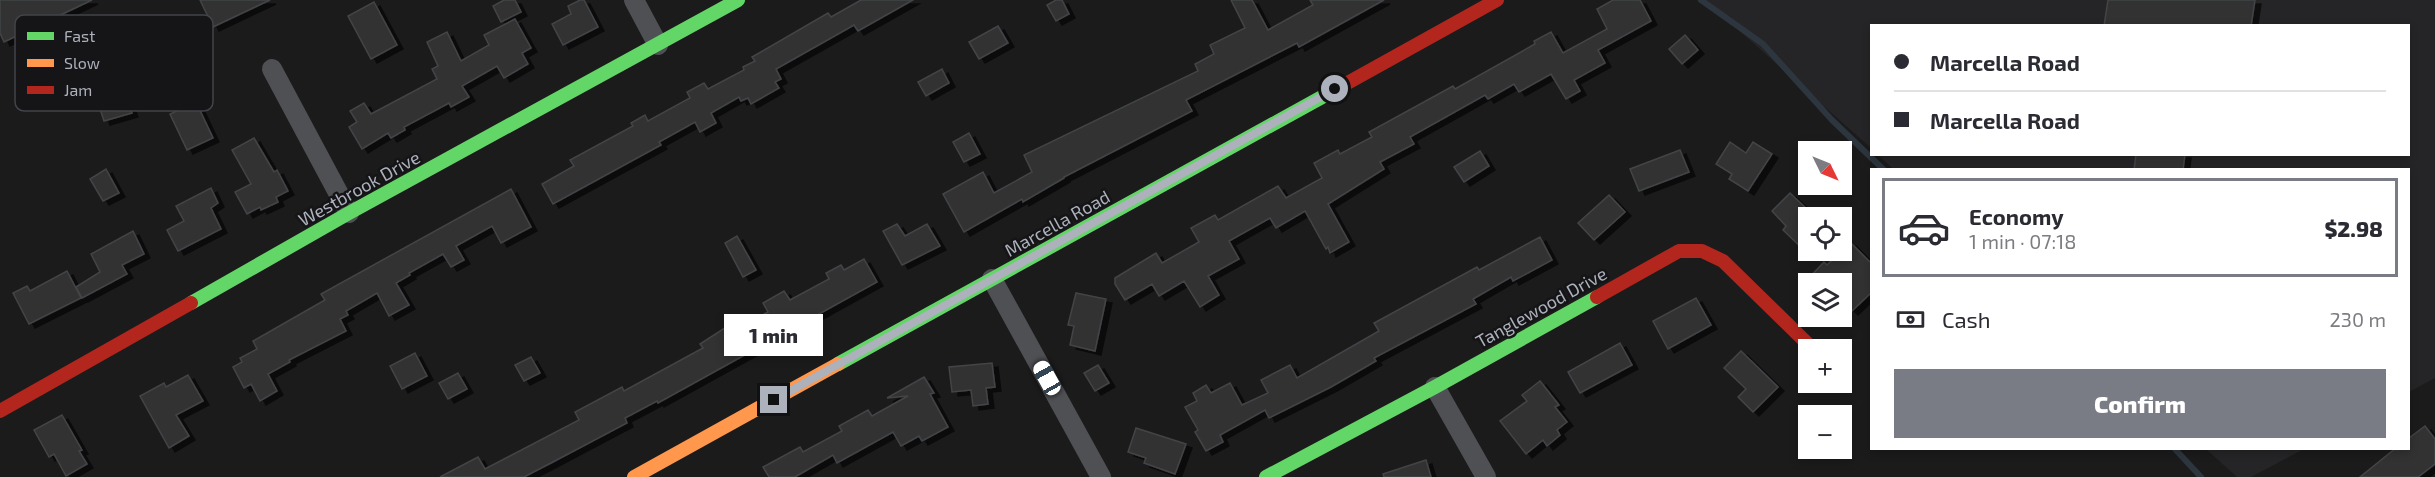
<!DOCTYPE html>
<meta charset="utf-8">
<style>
body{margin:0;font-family:"Exo 2",sans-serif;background:#f2f2f3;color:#2b2b33;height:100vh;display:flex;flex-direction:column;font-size:22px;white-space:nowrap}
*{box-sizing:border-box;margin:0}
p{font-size:20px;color:#7c7c81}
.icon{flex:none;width:33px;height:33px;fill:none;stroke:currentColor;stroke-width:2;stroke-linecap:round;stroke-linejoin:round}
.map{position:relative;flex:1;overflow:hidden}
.drawer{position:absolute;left:1870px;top:168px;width:540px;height:282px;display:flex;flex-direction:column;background:#fff;border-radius:0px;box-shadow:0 3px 9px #0003}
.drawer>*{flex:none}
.banner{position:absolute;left:1870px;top:24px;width:540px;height:132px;border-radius:0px;box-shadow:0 3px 9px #0003;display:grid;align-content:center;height:132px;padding:0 24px;background:#fff}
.needle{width:39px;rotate:133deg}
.controls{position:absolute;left:1798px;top:141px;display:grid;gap:12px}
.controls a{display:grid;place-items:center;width:54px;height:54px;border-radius:0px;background:#fff;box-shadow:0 3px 9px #0003;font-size:30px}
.end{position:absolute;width:27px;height:27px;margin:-14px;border:8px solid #acb1bc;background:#111;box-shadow:0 0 0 3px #111}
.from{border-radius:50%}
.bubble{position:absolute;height:42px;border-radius:0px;background:#fff;box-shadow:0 3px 9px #0003;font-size:20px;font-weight:800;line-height:42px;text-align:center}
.car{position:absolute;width:18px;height:36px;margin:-18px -9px;border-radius:8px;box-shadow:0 0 4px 2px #0007;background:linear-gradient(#fff 24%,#345 0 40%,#fff 0 76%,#345 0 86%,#fff 0)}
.banner b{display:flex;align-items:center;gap:21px;height:57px;font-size:22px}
.banner b+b{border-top:2px solid #e1e1e2}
.banner i{width:15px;height:15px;background:#2b2b33}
ul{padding:10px 0 0;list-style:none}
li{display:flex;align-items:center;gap:18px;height:99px;margin:0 12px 9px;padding:0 12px;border:3px solid transparent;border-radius:0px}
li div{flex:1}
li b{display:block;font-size:22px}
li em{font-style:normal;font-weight:800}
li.selected{border-color:#797c84}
li>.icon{width:54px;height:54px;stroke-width:1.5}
.pay{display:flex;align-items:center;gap:15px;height:66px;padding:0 24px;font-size:22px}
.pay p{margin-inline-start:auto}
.cta{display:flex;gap:12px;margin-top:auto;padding:12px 24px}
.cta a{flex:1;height:69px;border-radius:0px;background:#797c84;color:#fff;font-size:24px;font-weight:800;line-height:69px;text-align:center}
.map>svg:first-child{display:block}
</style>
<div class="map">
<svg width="2435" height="477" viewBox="0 0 2435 477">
<defs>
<filter id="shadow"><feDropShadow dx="6" dy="4" stdDeviation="0" flood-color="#0009"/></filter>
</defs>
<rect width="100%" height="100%" fill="#1b1b1b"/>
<g fill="#252527">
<path d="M1705,0H2435V378L2409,392V170H1894L1878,155L2409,154V26H1872V149Z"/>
<path d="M2206,449H2304L2251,477H2237Z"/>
</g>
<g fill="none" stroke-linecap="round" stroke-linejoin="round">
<g stroke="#2d363e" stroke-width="6">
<path d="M1701,0L1763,44L1832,120L1884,170"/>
<path d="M2174,448L2201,477"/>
</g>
</g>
<g fill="#333" stroke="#434447" stroke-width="1.5" filter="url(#shadow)">
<path d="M0,0H92L4,42L0,33Z"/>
<path d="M200,0H270L213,27Z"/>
<path d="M504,0H515L521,12L501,22L493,6Z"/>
<path d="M580,0H584L598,27L563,45L552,24L571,14L568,6Z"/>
<path d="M861,0H913L858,31L854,25L776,69L781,79L775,82L779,88L751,104L748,98L741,101L739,97L711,113L716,123L700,132L695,122L659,142L661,145L553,204L542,184L574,166L570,160L633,126L631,123L645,115L648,121L690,98L687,92L704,83L708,89L744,70L743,67L755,61L752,57L828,13L831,17Z"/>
<path d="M1056,0H1062L1069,14L1056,21L1047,5Z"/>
<path d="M1231,0H1252L1268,30L1313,5L1310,0H1384L1299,47L1297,43L1186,100L1192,111L1064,177V178L1023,202L1022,199L964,232L943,194L983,172L994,193L1032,172L1024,155L1198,71L1195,64L1214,54L1210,45L1245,28Z"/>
<path d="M1613,0H1640L1651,21L1598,50L1605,63L1574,80L1580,91L1566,99L1551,74L1519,92L1514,84L1488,99L1485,95L1410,137L1414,144L1380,162L1384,169L1328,204L1349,242L1330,253L1328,247L1326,249L1305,211L1276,228L1270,218L1229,241L1239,259L1208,276L1219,295L1200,307L1184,281L1159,296L1152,284L1125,300L1115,284V278L1156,253L1162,263L1199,242L1191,228L1215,215L1218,220L1278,186L1286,198L1322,178L1314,163L1338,150L1340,154L1372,137L1369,132L1453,86L1455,89L1535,44L1534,41L1551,32L1563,53L1607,29L1597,9Z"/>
<path d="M2108,0H2255L2251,26H2104Z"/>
<path d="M374,2L397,45L371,59L348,16Z"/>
<path d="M515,19L531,48L522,53L528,64L504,78L497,66L462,86L469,97L451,107L449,103L404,127L405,130L391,138L388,133L362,149L349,127L357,122L350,111L364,103L371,114L437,79L432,69L438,66L427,42L447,32L461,61L489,45L484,35Z"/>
<path d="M998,26L1008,43L979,59L969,42Z"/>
<path d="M1685,35L1698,50L1682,64L1669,49Z"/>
<path d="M942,69L949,83L926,96L918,82Z"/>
<path d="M120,96H126L132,113L104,121L98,103Z"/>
<path d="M196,102L213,138L187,150L170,114Z"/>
<path d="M969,133L980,154L964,162L953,142Z"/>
<path d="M254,138L274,172L277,170L288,191L276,197L278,202L261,210L260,207L247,214L235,192L251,184L232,150Z"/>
<path d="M1730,142L1746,153L1753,142L1772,154L1748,191L1729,179L1732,174L1716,164Z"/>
<path d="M1680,150L1689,172L1639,191L1630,169Z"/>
<path d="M1480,151L1489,166L1464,182L1454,167Z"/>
<path d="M2136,154H2185L2183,170H2134Z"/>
<path d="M106,169L119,193L103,201L90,179Z"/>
<path d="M211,188L218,203L211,208L221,229L178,251L167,230L184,221L176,206Z"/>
<path d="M511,189L531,227L501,243L492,226L456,246L464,260L451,267L443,254L409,273L410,275L396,283L409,305L389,316L377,293L346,311L348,315L340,319L346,331L289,360L290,362L268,374L277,391L260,401L251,384L244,388L233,367L242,362L240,358L257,349L253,341L325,300L321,294Z"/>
<path d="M1790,193L1809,211V255L1783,230L1786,226L1772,211Z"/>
<path d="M1609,195L1625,212L1594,240L1578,223Z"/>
<path d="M897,224L905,236L927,224L940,246L902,265L883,231Z"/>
<path d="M133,231L144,254L122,265L127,274L82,298L76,287L100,272L91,254Z"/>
<path d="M737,236L756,270L743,277L725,243Z"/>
<path d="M1540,237L1552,260L1513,281L1511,277L1473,299L1476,304L1374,358L1376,361L1331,387L1269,418L1265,410L1220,435L1223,442L1206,451L1195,432L1198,430L1185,407L1197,401L1193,393L1206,385L1211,393L1230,383L1242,405L1268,393L1261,380L1290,365L1297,378L1379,331L1374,323L1477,267L1479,270Z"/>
<path d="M1850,242L1872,264V292L1852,311L1842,301V284H1803L1824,262L1827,265Z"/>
<path d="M864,259L877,282L658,403L657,401L625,418L627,423L551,463L524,477H440L478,457L485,469L579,420L575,412L622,387L624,391L703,348L700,344L737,320L741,327L768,312L763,303L784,291L790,300L829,279L826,273L841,265L844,270Z"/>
<path d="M67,271L81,298L29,324L13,293L27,286L30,291Z"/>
<path d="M1076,293L1106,299L1095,351L1070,345L1074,326L1068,325Z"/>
<path d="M1696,298L1711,325L1668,349L1653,321Z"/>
<path d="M1620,343L1632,365L1580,393L1568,372Z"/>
<path d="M1741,351L1778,387L1753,412L1738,397L1746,389L1724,368Z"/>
<path d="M415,353L427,376L402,389L390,366Z"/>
<path d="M531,357L540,373L524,381L515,365Z"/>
<path d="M992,363L995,387L986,388L988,404L973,406L971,390L952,392L949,367Z"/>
<path d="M1098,365L1109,383L1095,391L1084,373Z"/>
<path d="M458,373L467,389L448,399L439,383Z"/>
<path d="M188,375L203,401L176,415L189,436L169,448L140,396L164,383L166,387Z"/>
<path d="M924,377L934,393L930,394L948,427L922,441L919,436L901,446L893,432L837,463L833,455L795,477H769L763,467L800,447L803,452L842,431L839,426L868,410L872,416L908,396L887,398Z"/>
<path d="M1540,381L1559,405L1555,407L1567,422L1557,430L1560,435L1547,446L1543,440L1526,454L1500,421L1527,401L1522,395Z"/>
<path d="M62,415L82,450L79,451L87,464L66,476L54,454L49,457L34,430Z"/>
<path d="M2425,426L2435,439V464L2418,477H2360L2396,448H2409V438Z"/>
<path d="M1136,428L1186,444L1175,474L1144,463L1146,458L1128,452Z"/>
<path d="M1426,460L1431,477H1384L1383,474Z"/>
</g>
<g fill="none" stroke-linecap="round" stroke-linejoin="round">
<g stroke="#4f5054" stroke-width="20">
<path d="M634,0L658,45"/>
<path d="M272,69L349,213"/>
<path d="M992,279L1101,477"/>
<path d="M1435,387L1486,477"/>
</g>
<g stroke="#63d668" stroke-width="14">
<path d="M191,303L349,213L738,0"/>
<path d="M838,364L1342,86"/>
<path d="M1266,477L1435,387L1597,297"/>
</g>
<path stroke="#ff974d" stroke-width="14" d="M634,477L838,364"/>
<g stroke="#b3261e" stroke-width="14">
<path d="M1342,86L1497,0"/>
<path d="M1597,297L1679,251H1702L1723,261L1814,350"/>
<path d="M0,411L191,303"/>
</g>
</g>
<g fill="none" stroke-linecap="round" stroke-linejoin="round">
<path stroke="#acb1bc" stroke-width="8" d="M774,400L1335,89"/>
</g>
<g text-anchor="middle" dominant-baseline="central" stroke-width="5" stroke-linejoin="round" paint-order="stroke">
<g font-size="18" fill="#acb1bc" stroke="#151517">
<text transform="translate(359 188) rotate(-29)">Westbrook Drive</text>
<text transform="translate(1057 223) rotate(-29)">Marcella Road</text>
<text transform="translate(1541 307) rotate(-29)">Tanglewood Drive</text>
</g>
</g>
<rect x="15" y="15" width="198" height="96" rx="9" fill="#151517" stroke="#424449" stroke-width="1.5"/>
<rect x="27" y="32" width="27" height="8" fill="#63d668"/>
<rect x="27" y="59" width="27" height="8" fill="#ff974d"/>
<rect x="27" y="86" width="27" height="8" fill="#b3261e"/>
<g font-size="16" fill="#acb1bc">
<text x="64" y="42">Fast</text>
<text x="64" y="69">Slow</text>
<text x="64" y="96">Jam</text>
</g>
</svg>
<div class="controls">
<a><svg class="needle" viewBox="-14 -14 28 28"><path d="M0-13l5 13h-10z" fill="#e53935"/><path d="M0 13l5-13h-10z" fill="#7c7c81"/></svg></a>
<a><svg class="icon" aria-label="locate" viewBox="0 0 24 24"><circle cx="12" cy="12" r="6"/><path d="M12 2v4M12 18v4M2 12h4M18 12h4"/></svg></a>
<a><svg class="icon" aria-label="layers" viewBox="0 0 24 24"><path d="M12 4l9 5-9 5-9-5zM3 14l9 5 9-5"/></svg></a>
<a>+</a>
<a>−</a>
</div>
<i class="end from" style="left:1335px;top:89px"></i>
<i class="end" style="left:774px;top:400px"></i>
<div class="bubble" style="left:724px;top:314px;width:99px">1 min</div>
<i class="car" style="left:1047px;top:378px;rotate:331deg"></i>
<div class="banner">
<b><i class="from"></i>Marcella Road</b>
<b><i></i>Marcella Road</b>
</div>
<section class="drawer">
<ul>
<li class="selected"><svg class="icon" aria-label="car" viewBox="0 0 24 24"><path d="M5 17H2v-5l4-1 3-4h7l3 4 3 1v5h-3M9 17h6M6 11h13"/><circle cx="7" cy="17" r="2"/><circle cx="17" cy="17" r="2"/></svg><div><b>Economy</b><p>1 min · 07:18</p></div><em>$2.98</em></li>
</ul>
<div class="pay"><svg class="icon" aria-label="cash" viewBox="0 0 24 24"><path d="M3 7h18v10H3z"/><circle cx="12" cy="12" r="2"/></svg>Cash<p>230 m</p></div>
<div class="cta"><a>Confirm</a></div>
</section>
</div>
